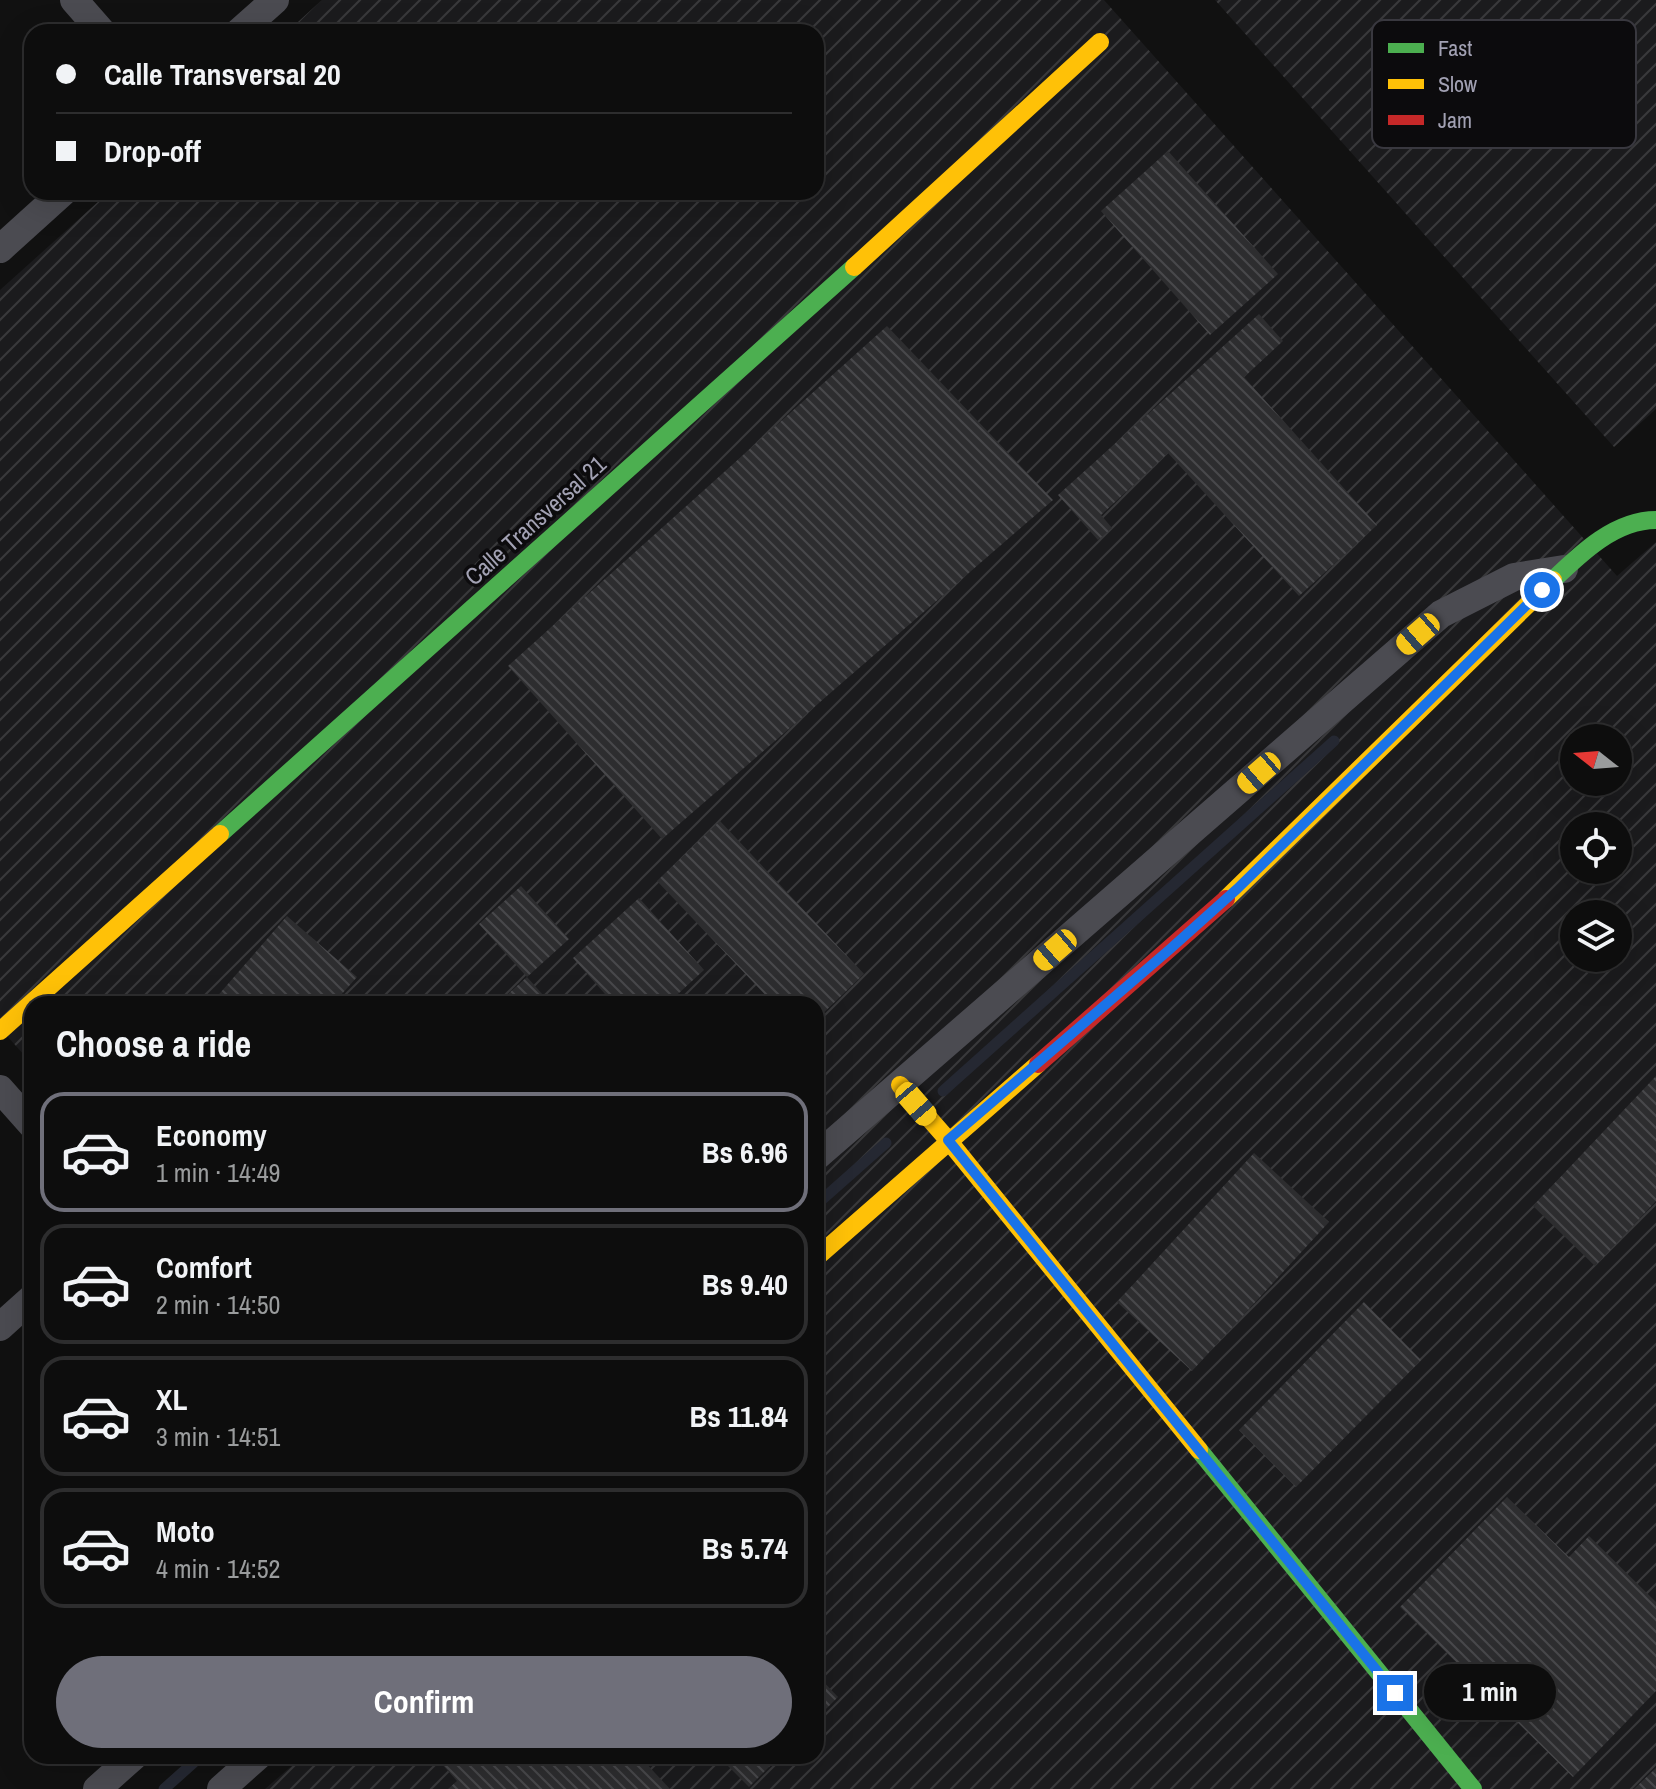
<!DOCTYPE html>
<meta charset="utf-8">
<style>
body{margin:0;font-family:"Archivo Narrow",sans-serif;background:#1b1b1b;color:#f1f3f6;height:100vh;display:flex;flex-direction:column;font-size:30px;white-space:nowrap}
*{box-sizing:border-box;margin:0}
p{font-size:26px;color:#9a9c9d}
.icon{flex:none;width:44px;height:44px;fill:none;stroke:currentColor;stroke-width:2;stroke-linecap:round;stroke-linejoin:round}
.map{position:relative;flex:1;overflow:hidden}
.sheet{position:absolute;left:24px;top:996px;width:800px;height:768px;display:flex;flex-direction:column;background:#0d0d0d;border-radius:24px;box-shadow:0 8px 32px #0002,0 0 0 2px #2d2d2e}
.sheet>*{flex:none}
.top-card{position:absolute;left:24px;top:24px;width:800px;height:176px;border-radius:24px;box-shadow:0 8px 32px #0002,0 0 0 2px #2d2d2e;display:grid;align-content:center;height:176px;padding:0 32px;background:#0d0d0d}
.needle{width:52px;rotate:287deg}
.controls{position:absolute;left:1560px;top:724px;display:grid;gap:16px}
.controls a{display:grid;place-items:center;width:72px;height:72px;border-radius:50%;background:#0d0d0d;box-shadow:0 8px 32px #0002,0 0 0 2px #2d2d2e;font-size:40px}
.end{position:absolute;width:36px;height:36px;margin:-18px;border:10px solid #1a73e8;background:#fff;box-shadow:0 0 0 4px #fff}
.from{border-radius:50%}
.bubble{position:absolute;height:56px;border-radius:28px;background:#0d0d0d;box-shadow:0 8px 32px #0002,0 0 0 2px #2d2d2e;font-size:26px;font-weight:700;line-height:56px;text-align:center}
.car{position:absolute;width:24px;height:48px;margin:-24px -12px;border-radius:10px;box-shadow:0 0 6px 2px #0007;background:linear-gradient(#f5c518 24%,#345 0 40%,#f5c518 0 76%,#345 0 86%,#f5c518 0)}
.top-card b{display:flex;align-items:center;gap:28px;height:76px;font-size:30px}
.top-card b+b{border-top:2px solid #2d2d2e}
.top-card i{width:20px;height:20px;background:#f1f3f6}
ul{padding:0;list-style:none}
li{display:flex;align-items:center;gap:24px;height:120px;margin:0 16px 12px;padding:0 16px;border:4px solid #2d2d2e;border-radius:24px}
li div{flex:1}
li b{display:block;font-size:30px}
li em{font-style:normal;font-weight:700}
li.selected{border-color:#6f6f7a}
li>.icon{width:72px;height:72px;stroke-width:1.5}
h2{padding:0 32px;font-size:36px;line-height:96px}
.cta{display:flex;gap:16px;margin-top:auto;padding:16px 32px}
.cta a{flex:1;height:92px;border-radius:48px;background:#6f6f7a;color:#fff;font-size:32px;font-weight:700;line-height:92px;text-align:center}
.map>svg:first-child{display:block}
</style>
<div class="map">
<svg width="1656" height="1789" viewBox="0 0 1656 1789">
<defs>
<pattern id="industrial-furrows" width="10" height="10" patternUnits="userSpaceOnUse" patternTransform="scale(2)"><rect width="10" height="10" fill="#1b1b1d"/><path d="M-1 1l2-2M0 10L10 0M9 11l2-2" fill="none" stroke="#39393b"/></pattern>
<pattern id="building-back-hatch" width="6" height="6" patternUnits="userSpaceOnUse" patternTransform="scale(2)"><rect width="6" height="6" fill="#2d2d2f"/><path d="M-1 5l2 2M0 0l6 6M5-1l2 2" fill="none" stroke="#48484b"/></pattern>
</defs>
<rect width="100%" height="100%" fill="#111"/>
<g fill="url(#industrial-furrows)" fill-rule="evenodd">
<path d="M322,0H1104L1617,576L1656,542V1789H265L303,1756H816V1004H32V1064L0,1028V290L109,192H816V32H287ZM1574,738H1618V782H1574ZM1574,826H1618V870H1574ZM1574,914H1618V958H1574Z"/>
<path d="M1215,0H1656V409L1614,447Z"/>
</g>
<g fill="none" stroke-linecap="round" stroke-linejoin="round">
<g stroke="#252832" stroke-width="11">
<path d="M943,1091L1334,741"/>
<path d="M816,1205L886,1143"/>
<path d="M164,1789L201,1756"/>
</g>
</g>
<g fill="url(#building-back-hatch)">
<path d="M1168,151L1278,274L1210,335L1101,211Z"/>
<path d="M1259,314L1283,341L1244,377L1377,525L1299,596L1168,453L1101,515L1112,528L1098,540L1058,495Z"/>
<path d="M887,326L1053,500L662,839L508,666Z"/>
<path d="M720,821L864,974L816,1020V1004H774L657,881Z"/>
<path d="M521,886L569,939L527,977L479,924Z"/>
<path d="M639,898L704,970L667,1004H614L573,958Z"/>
<path d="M287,916L357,977L333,1004H218L214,1000Z"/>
<path d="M527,977L551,1004H497Z"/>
<path d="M1656,1076V1201L1595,1266L1533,1206Z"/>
<path d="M1254,1153L1329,1222L1192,1371L1117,1302Z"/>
<path d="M1364,1302L1421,1360L1296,1487L1239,1430Z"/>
<path d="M1507,1497L1569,1557L1589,1536L1656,1602V1691L1573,1777L1400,1607Z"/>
<path d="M816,1674L838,1697L816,1719Z"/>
<path d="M445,1756H639L670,1789H448L457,1781L440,1762Z"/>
<path d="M718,1756H780L749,1787Z"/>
<path d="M1656,1768V1789H1634Z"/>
</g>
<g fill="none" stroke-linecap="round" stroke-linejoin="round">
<g stroke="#4b4b51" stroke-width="28">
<path d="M74,0L102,32"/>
<path d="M239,32L275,0"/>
<path d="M0,249L63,192"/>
<path d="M0,1089L32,1125"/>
<path d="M816,1157L1441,614L1514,577L1564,569"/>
<path d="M0,1327L32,1298"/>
<path d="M97,1789L134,1756"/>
<path d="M221,1789L258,1756"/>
</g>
<g stroke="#4caf50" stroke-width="18">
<path d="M1553,580C1581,553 1615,520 1656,520"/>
<path d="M220,834L854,267"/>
<path d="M1199,1450L1473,1789"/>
</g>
<g stroke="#ffc107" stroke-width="18">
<path d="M854,267L1100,42"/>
<path d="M1226,899L1553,580"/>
<path d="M0,1031L220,834"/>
<path d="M900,1085L948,1140L1199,1450"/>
<path d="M816,1258L1038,1064"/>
</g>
<path stroke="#c62828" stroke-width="18" d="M1038,1064L1226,899"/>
</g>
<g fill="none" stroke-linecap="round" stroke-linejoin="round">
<path stroke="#1a73e8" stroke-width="10" d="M1395,1693L948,1140L1169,950L1237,889L1542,590"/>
</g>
<g text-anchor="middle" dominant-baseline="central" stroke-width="7" stroke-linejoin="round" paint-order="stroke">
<g font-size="24" fill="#a2a1b3" stroke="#0c0b0d">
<text transform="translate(535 520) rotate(-42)">Calle Transversal 21</text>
</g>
</g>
<rect x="1372" y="20" width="264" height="128" rx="12" fill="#0c0b0d" stroke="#39383f" stroke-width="2"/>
<rect x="1388" y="43" width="36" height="10" fill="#4caf50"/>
<rect x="1388" y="79" width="36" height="10" fill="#ffc107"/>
<rect x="1388" y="115" width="36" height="10" fill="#c62828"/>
<g font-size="22" fill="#a2a1b3">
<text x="1438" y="56">Fast</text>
<text x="1438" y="92">Slow</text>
<text x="1438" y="128">Jam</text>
</g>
</svg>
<div class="controls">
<a><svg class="needle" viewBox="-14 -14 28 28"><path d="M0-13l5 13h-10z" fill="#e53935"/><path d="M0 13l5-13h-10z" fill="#9a9c9d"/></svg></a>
<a><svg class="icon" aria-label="locate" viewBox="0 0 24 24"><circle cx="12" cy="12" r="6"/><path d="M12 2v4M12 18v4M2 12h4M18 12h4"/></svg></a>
<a><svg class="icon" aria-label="layers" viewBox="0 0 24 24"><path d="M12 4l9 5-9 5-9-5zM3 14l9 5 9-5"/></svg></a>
</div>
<i class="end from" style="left:1542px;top:590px"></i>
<i class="end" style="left:1395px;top:1693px"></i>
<div class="bubble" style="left:1424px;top:1664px;width:132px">1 min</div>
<i class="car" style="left:1418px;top:634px;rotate:229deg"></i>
<i class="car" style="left:1259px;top:773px;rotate:229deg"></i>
<i class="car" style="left:1055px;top:950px;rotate:229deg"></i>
<i class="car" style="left:916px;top:1104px;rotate:139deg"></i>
<div class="top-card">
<b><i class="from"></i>Calle Transversal 20</b>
<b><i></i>Drop-off</b>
</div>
<section class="sheet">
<h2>Choose a ride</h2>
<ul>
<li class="selected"><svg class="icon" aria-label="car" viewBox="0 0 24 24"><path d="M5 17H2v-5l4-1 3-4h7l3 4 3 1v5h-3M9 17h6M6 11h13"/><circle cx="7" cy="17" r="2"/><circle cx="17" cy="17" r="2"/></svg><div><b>Economy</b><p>1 min · 14:49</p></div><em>Bs 6.96</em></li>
<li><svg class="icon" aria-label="car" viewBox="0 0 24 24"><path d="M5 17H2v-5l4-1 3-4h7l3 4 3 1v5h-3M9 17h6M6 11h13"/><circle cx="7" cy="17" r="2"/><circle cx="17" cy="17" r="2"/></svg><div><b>Comfort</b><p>2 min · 14:50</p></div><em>Bs 9.40</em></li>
<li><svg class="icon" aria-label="car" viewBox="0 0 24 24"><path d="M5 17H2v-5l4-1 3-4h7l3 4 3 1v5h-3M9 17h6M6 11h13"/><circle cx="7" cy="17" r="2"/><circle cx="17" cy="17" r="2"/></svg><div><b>XL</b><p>3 min · 14:51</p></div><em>Bs 11.84</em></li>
<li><svg class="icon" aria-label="car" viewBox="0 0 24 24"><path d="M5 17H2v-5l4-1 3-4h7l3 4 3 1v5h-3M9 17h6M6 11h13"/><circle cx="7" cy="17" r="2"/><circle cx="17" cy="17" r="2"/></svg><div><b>Moto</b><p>4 min · 14:52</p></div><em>Bs 5.74</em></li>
</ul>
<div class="cta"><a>Confirm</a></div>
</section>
</div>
